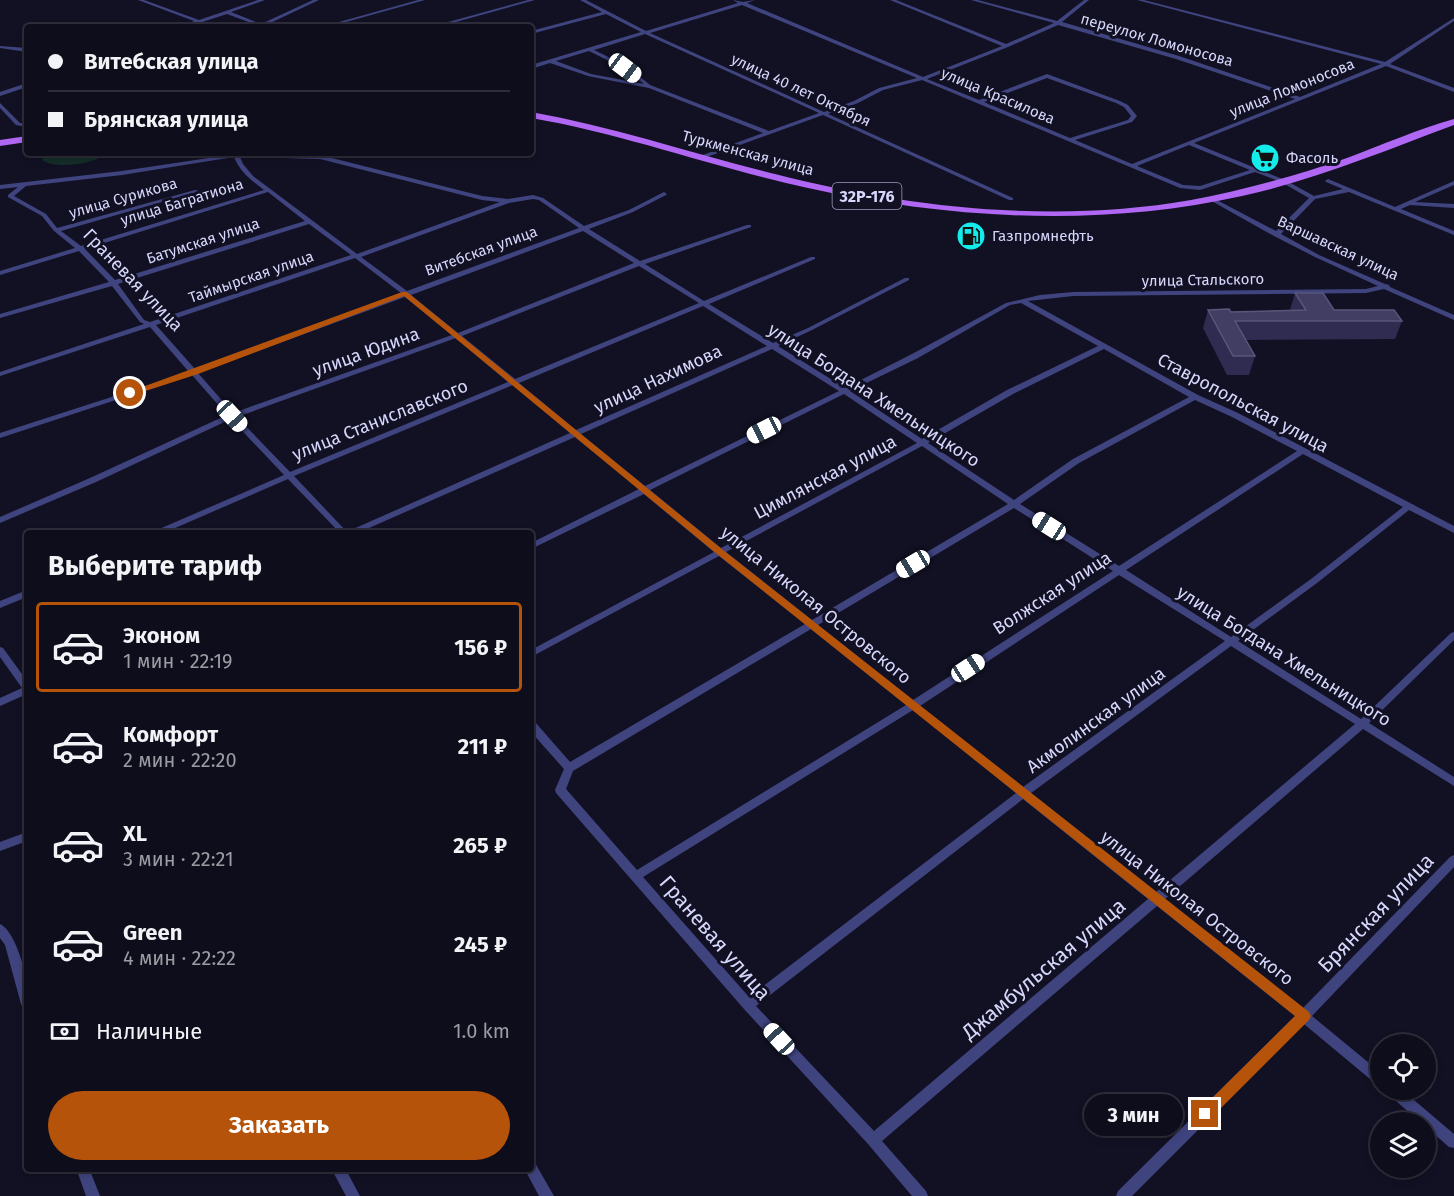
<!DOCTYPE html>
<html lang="ru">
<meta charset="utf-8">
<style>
body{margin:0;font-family:"Fira Sans",sans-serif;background:#171624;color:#f1f3f6;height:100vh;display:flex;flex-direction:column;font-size:22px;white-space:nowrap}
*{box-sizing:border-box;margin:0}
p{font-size:20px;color:#9b9ca3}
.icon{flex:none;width:33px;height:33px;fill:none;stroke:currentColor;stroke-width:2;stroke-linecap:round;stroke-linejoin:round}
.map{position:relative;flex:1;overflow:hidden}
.side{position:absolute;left:24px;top:530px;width:510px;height:642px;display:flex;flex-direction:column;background:#0e0d1b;border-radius:6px;box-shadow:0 3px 9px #0003,0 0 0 2px #2e2d3a}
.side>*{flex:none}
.banner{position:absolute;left:24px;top:24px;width:510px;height:132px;border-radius:6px;box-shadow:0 3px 9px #0003,0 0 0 2px #2e2d3a;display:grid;align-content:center;height:132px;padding:0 24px;background:#0e0d1b}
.buttons{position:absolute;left:1370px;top:1034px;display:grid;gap:12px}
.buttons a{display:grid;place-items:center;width:66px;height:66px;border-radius:50%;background:#0e0d1b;box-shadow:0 3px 9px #0003,0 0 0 2px #2e2d3a;font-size:30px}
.end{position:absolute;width:27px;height:27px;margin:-14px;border:8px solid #b45309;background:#fff;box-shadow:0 0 0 3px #fff}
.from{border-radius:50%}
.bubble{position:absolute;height:42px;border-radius:21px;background:#0e0d1b;box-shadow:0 3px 9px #0003,0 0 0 2px #2e2d3a;font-size:20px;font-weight:700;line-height:42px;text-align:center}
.car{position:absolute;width:18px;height:36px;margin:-18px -9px;border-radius:8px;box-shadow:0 0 4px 2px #0007;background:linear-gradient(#fff 24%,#345 0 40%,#fff 0 76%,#345 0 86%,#fff 0)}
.banner b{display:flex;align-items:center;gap:21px;height:57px;font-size:22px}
.banner b+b{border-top:2px solid #2e2d3a}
.banner i{width:15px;height:15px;background:#f1f3f6}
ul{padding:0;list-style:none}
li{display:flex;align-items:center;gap:18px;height:90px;margin:0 12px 9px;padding:0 12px;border:3px solid transparent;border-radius:6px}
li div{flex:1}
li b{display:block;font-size:22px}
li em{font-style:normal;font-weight:700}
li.selected{border-color:#b45309}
li>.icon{width:54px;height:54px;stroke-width:1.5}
h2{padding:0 24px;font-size:27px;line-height:72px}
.pay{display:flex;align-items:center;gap:15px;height:66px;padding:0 24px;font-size:22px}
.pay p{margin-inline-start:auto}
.primary-button{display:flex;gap:12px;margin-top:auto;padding:12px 24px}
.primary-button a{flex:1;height:69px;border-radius:36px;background:#b45309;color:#fff;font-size:24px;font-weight:700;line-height:69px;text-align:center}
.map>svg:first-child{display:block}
</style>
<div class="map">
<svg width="1454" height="1196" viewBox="0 0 1454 1196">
<rect width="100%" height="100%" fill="#121124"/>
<path fill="#142e2a" d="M46,153H108C94,164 57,170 42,160Z"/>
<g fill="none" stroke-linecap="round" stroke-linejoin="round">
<g fill="#3f447f" fill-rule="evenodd">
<path d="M138,0H144L199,20L258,0H265L231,12L261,24L313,0H319L266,25L268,27H262L227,14L187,27H180L194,21Z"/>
<path d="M418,0H425L328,27H321Z"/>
<path d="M528,0H535L438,27H430Z"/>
<path d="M580,0H586L646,31L738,3L733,0L743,2L755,0L747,3L923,77L1002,46L890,0H896L1006,44L1054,23L971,0H978L1057,21L1084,0H1089L1062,22L1179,56L1300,97L1381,64L1137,0H1144L1385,62L1454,18V21L1390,64L1454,88V92L1386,66L1194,143L1285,180L1314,196L1343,189L1326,182L1325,181L1328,179L1395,207L1454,181V185L1415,202L1454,204V208L1410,205L1401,209L1454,231V235L1349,192L1315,199L1281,234L1319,255L1385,284L1389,285L1390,287L1454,315V320L1384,289L1366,293L1073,296L1028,301L1198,395L1238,413L1454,526V533L1409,510L1317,583L1238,641L1361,719L1451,633L1454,632V640L1369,723L1454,777V786L1363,729L1165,899L1303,1008L1450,857L1454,855V867L1312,1016L1380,1072V1086L1376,1084L1304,1024L1132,1196H1116L1118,1191L1295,1016L1157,906L882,1141L926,1191L928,1196H912L868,1144L744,1009L556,793L555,790L564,769L531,732V721L535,722L570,762L805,624L719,556L531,657V650L714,552L644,494L531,549V543L639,489L575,437L360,532H350L351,530L570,433L513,385L294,476L347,532H339L288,479L166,532H156L157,530L284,475L231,419L96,482L0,523V517L90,478L227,415L192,375L0,438V433L189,372L150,327L0,376V372L144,324L140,322L112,286L0,318V314L109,282L79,251L0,275V271L75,248L54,231L42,216L8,197V195L18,187L0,189V185L122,171L242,153L320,155L482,196L508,199L533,195L543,198L584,226L629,210L664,192L667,194L666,195L633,212L589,229L640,261L747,225H751V227L645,264L704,301L811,257H815V259L709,304L773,343L808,328L905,278H909V280L812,330L778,346L845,388L912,354L1006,303L1040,295L1073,292L1366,289L1378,286L1315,257L1274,236L1208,199L1213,198L1276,231L1309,198L1281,182L1255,172L1200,190L1180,188L922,80L883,90L858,103L828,114L1013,198V200H1009L823,115L704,158H700V156L763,133L649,88L588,76L550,63L531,69V65L641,32L606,14L531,34V31L602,12ZM742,5L917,78L879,88L854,101L824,112L650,33ZM1058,25L1176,59L1295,99L1132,164L1075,140L1132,122L1137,116L1128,105L1120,101L1047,74L979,100L927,79L1008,47ZM645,34L819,113L769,131L650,85L627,66L594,50ZM589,51L623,68L644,84L591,74L556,61ZM1047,78L1116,103L1124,107L1131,116L1128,120L1070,138L984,102ZM1189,145L1250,170L1200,186L1183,185L1137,166ZM234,157C240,172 251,180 264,190L81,246L61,231L200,191L195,190L57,228L46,214L14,196L26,186L122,175ZM240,157L320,159L482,200L500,202L357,254L253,176L243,164ZM268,192L305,221L115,280L85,249ZM533,199L539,200L579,228L407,291L361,257L509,203ZM309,224L351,255L150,322L144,320L118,284ZM583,231L634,263L458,333L411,295ZM355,258L401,293L195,369L156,325ZM639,266L699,303L515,379L462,336ZM405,297L452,335L233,413L198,373ZM1021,303L1098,346L1007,390L922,439L850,391L918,358L1010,305ZM703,306L767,346L576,430L519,383ZM456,338L508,382L290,472L237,417ZM772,349L839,391L645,486L581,434ZM1104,349L1189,397L1073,459L1014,500L928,443L1013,394ZM844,394L917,443L721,548L650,490ZM1195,400L1232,417L1297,451L1119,566L1020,504L1079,463ZM922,446L1008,504L812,620L726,552ZM1303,454L1403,507L1311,579L1231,637L1126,570ZM1014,508L1113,571L913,700L818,625ZM1119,575L1225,641L1023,787L920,706ZM811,629L906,705L637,870L566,789L573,771ZM1231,646L1355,724L1156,892L1031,793ZM913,710L1016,793L749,997L643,877ZM1023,799L1148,899L874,1131L756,1006Z"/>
<path d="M0,46L27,48V52L0,48Z"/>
<path d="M27,83V87L0,96V92Z"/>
<path d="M0,103L20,123H27V127L16,125L0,108Z"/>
<path d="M27,590V597L0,608V601Z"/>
<path d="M0,647L3,648L27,681V694L0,706V698L22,688L0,657Z"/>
<path d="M27,832V841L0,851V842Z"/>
<path d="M0,924C14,930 26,970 27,985C28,993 27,1001 27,1009L23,1008L21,1004L5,945L0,938Z"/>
<path d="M1385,1089H1401L1454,1134V1148L1449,1147L1425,1126V1122H1420L1387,1093Z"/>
<path d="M531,1162L535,1163L554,1196H539L524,1168H531Z"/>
<path d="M76,1168H89L100,1196H86Z"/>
<path d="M331,1168H345L360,1196H346Z"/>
</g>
<g fill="#b067f3" fill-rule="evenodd">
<path d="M531,112C614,127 694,154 775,174C908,208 1054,224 1191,200C1244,190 1295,176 1347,158C1382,145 1418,129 1454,119V125C1384,151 1315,180 1242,196C1099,228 950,219 808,188C715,168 625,134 531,118Z"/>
<path d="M27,136V142L0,146V140Z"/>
</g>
</g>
<path fill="#2f2b51" d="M1295,293L1334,310L1402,321L1395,339L1246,340L1255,356L1249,375H1227L1203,328L1208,310L1231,312L1290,310Z"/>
<path fill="#413d63" stroke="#58567b" stroke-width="1.5" d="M1295,293H1323L1334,310H1394L1402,321H1235L1255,356H1233L1208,310L1229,309L1231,312L1306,310Z"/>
<path fill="#b45309" d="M402,292H407L723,550L1309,1012L1311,1016L1309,1020L1210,1119L1205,1121L1201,1119L1198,1114L1201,1109L1295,1016L717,554L404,296L198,374L133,395L126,393Z"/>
<defs>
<g id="supermarket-disc" transform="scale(1.5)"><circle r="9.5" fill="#13eceb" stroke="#121124"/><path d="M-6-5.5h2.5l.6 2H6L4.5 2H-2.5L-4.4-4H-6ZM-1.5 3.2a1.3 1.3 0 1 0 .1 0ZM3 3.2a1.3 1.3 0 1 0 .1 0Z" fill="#111"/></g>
<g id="fuel-disc" transform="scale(1.5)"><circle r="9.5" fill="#13eceb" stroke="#121124"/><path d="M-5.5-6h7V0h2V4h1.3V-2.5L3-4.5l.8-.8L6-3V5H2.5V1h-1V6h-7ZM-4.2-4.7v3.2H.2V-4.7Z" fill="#111"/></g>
</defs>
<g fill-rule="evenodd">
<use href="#supermarket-disc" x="1265" y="158"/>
<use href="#fuel-disc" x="971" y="236"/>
</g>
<g text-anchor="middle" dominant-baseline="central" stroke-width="6" stroke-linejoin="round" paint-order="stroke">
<g font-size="15" fill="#d7d7fc" stroke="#121124">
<text transform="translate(1157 40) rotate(16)">переулок Ломоносова</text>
<text transform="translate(1292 88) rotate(-22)">улица Ломоносова</text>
<text transform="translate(801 90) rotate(25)">улица 40 лет Октября</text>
<text transform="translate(998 96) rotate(23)">улица Красилова</text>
<text transform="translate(748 153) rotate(15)">Туркменская улица</text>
<text transform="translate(123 198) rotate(-16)">улица Сурикова</text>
<text transform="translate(182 202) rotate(-17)">улица Багратиона</text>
<text transform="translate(203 241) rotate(-18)">Батумская улица</text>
<text transform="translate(1338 248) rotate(25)">Варшавская улица</text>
<text transform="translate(481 251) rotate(-20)">Витебская улица</text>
<text transform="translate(251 277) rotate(-19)">Таймырская улица</text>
<text transform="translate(1203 280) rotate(-1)">улица Стальского</text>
</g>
<g font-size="15" fill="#d7d7fc" stroke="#121124" text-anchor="start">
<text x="1286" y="158">Фасоль</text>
<text x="992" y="236">Газпромнефть</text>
</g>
<rect fill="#121124" stroke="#9c9cbb" stroke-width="1.5" x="832.5" y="183" width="69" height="26" rx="4.5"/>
<g font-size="16" font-weight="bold" fill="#d7d7fc">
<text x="867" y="196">32Р-176</text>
</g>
<g font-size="18" fill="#d7d7fc" stroke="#121124">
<text transform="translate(133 280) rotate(46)">Граневая улица</text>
<text transform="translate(366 352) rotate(-20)">улица Юдина</text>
<text transform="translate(658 379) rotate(-25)">улица Нахимова</text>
<text transform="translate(874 395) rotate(33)">улица Богдана Хмельницкого</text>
<text transform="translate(1243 403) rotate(28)">Ставропольская улица</text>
<text transform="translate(380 420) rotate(-22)">улица Станиславского</text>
<text transform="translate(825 477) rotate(-28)">Цимлянская улица</text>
<text transform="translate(1052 593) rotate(-33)">Волжская улица</text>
<text transform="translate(816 605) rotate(39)">улица Николая Островского</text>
<text transform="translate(1284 656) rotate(32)">улица Богдана Хмельницкого</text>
<text transform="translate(1096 720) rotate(-36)">Акмолинская улица</text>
<text transform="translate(1197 908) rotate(38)">улица Николая Островского</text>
</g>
<g font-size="21" fill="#d7d7fc" stroke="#121124">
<text transform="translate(1376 913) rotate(-46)">Брянская улица</text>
<text transform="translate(715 938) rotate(49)">Граневая улица</text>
<text transform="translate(1044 969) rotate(-40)">Джамбульская улица</text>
</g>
</g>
</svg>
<div class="buttons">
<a><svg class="icon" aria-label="locate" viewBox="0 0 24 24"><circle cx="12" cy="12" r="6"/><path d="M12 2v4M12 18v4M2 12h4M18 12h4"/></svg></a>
<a><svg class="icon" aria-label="layers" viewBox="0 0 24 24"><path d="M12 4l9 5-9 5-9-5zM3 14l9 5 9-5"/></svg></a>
</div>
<i class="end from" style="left:130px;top:393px"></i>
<i class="end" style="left:1205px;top:1114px"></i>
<div class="bubble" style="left:1084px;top:1094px;width:99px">3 мин</div>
<i class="car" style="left:625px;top:68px;rotate:127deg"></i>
<i class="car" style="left:232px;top:416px;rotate:137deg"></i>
<i class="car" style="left:764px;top:430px;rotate:243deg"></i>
<i class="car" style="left:1049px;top:526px;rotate:302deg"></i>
<i class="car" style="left:913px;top:564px;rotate:239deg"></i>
<i class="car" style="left:968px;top:668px;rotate:57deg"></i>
<i class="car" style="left:779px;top:1039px;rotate:317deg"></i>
<div class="banner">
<b><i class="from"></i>Витебская улица</b>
<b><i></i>Брянская улица</b>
</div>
<section class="side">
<h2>Выберите тариф</h2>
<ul>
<li class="selected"><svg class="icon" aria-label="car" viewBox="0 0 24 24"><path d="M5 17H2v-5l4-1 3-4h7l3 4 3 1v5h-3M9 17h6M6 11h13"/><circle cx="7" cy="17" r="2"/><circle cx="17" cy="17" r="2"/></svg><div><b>Эконом</b><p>1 мин · 22:19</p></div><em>156 ₽</em></li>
<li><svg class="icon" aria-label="car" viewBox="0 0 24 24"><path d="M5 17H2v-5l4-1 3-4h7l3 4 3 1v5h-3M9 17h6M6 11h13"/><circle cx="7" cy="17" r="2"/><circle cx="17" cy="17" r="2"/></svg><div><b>Комфорт</b><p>2 мин · 22:20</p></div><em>211 ₽</em></li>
<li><svg class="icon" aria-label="car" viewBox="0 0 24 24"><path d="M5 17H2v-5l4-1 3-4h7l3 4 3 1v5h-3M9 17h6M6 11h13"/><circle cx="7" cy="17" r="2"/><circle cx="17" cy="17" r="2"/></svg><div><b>XL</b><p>3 мин · 22:21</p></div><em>265 ₽</em></li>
<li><svg class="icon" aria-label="car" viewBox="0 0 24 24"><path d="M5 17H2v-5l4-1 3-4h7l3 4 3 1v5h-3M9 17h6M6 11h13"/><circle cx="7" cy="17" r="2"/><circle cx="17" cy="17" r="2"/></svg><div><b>Green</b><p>4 мин · 22:22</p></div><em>245 ₽</em></li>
</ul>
<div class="pay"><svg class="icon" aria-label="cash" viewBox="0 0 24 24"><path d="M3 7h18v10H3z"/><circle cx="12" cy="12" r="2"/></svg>Наличные<p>1.0 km</p></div>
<div class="primary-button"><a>Заказать</a></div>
</section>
</div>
